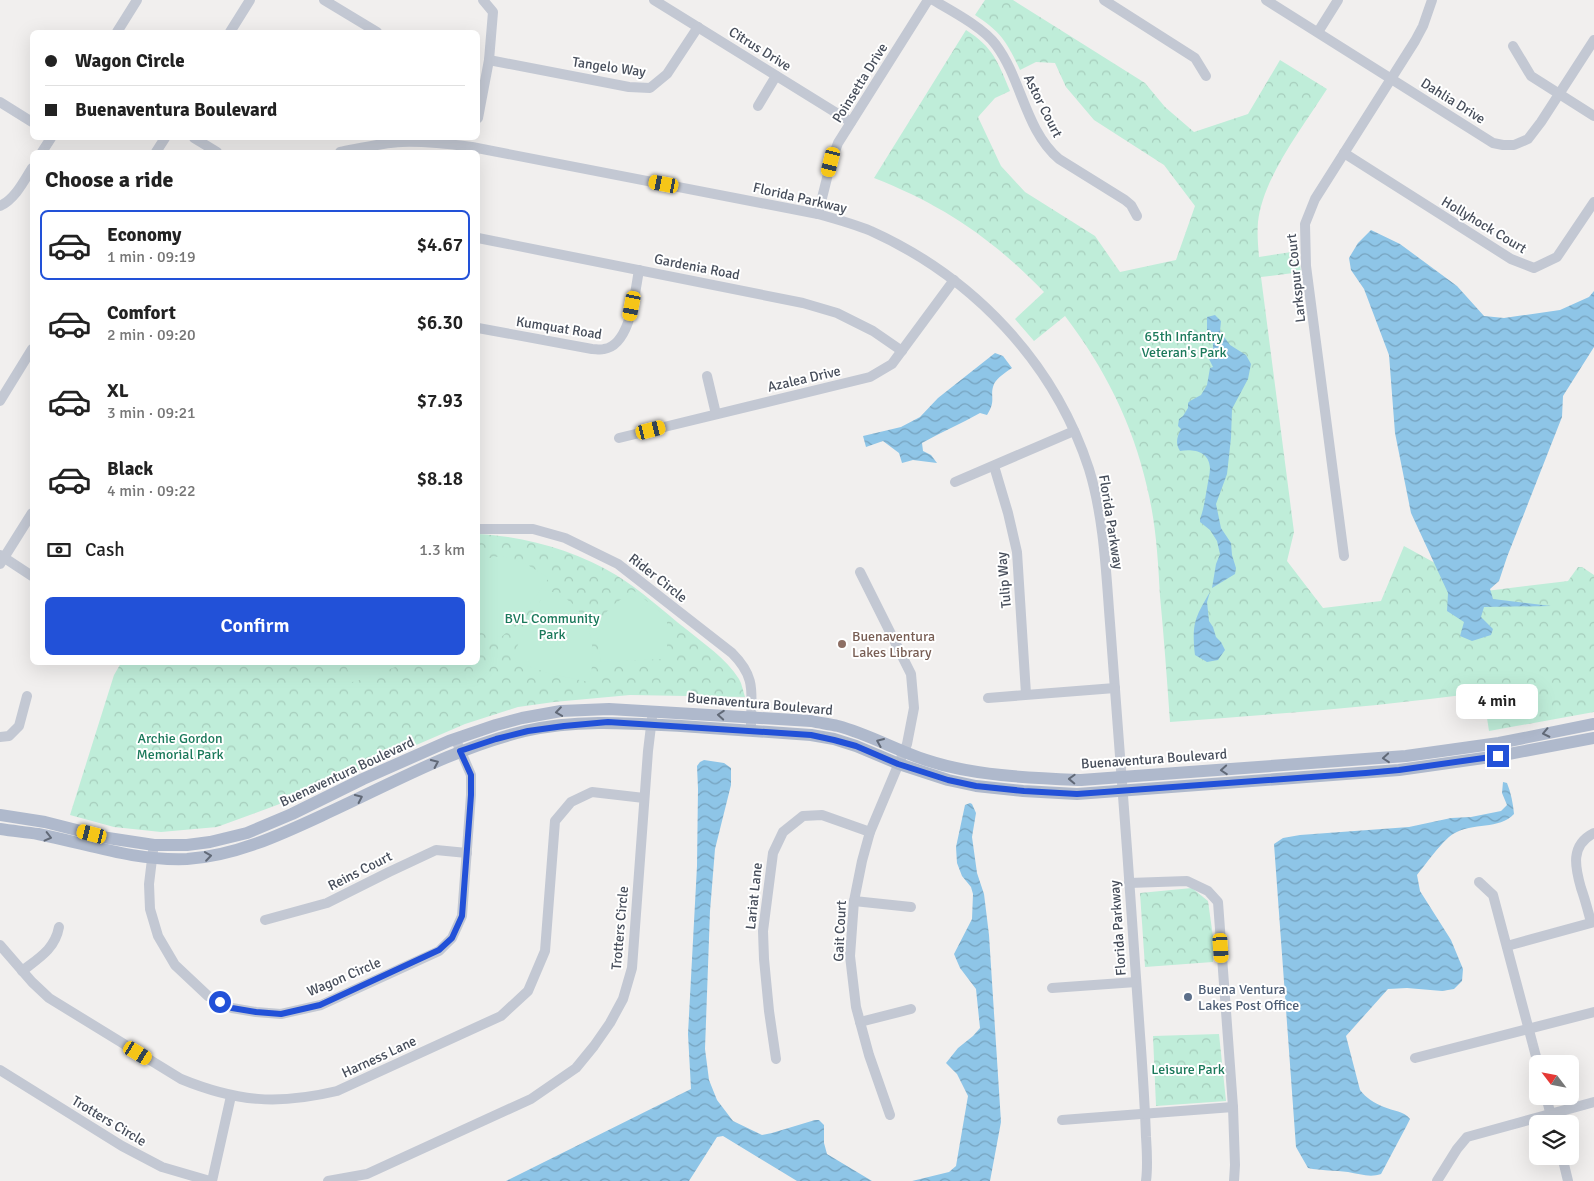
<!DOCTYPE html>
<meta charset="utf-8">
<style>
body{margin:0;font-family:Signika,sans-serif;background:#f6f6f6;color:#222;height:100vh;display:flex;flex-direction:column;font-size:19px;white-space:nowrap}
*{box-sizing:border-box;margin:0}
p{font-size:16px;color:#767676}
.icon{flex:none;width:28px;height:28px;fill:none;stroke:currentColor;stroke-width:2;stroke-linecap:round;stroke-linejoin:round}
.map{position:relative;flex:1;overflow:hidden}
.side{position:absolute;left:30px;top:150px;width:450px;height:515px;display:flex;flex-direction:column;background:#fff;border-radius:8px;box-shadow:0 5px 20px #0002}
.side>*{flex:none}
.top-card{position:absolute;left:30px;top:30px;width:450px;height:110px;border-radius:8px;box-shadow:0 5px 20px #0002;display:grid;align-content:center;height:110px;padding:0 15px;background:#fff}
.needle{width:32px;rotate:302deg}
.buttons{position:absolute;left:1529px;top:1055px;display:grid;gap:10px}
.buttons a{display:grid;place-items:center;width:50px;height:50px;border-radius:8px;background:#fff;box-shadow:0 5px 20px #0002;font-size:25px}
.end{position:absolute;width:22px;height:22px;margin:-11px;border:6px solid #2251d8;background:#fff;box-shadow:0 0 0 2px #fff}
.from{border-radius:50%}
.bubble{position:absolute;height:35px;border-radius:8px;background:#fff;box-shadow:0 5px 20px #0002;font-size:16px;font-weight:600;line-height:35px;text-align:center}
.car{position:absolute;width:15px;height:30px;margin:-15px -8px;border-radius:6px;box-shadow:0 0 4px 1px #0007;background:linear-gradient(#f5c518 24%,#345 0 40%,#f5c518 0 76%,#345 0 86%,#f5c518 0)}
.top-card b{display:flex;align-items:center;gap:18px;height:48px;font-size:19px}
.top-card b+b{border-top:1px solid #e0e0e0}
.top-card i{width:12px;height:12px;background:#222}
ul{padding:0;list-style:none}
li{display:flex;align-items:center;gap:15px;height:70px;margin:0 10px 8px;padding:0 5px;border:2px solid transparent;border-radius:8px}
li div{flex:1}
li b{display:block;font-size:19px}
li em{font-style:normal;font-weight:600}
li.on{border-color:#2251d8}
li>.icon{width:45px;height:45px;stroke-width:1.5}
h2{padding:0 15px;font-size:22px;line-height:60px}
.pay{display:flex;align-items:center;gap:12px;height:55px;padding:0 15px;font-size:19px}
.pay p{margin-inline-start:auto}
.action{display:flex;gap:10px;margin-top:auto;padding:10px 15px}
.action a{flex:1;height:58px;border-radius:8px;background:#2251d8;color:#fff;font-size:20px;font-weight:600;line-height:58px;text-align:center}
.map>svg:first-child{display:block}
</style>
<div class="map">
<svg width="1594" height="1181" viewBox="0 0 1594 1181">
<defs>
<pattern id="park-crowns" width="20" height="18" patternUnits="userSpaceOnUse" patternTransform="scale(1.25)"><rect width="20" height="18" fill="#bfedd9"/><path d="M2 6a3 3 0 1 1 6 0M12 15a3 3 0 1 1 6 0" fill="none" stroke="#a6cdbc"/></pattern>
<pattern id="water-waves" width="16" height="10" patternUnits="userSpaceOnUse" patternTransform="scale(1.25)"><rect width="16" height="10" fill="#8ec5e7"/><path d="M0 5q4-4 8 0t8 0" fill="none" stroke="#76a2be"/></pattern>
</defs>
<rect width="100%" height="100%" fill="#f1efee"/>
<g fill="url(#park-crowns)">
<path d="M985,0H1013L1145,83L1165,107L1194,132L1248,114L1280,60L1327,89C1303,127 1263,177 1258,222C1257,233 1258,245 1259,257L1298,251L1301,272L1261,277L1294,532L1287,561L1323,608L1381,601L1404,546L1486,591L1568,581L1578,567H1582L1594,575V712L1489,731L1483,692C1379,707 1274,714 1170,722C1167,680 1164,638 1160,596C1158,560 1156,523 1147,487C1133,424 1104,367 1065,316L1034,341L1015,319L1044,292C993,239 943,205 874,178L966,30C993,47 998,62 1010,91L995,98L978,117L1001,166L1025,192L1095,236L1120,272L1176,260L1195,206L1164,165L1094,120L1066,87L1055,63L1036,62L1020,70C1007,42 1001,32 975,15Z"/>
<path d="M478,534C523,536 577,551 616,575C641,590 663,611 686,629C704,644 726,658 739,679C742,684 743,691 745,697L630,695L554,702L518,707L465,724L277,805L217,827L161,832L114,827L70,815L114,675L121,663L478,662Z"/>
<path d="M1192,888L1208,901L1213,937V962L1145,967L1140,893Z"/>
<path d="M1219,1034L1226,1101L1156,1106L1153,1036Z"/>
</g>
<g fill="#bfedd9">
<path d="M501,556L526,564L549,578L512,628L501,637L495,636L478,619V560Z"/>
<path d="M546,590C589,601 599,644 589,682L551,674L516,662L514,654L525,628Z"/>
<path d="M634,591L667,617V655L663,659L601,662C600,654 596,638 597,630C600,613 620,599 634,591Z"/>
<path d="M345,663V662L406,663L364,679L352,682Z"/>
</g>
<g fill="url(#water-waves)">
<path d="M1371,230L1400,244L1457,286L1484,316L1504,318L1560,310L1589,297L1594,291V347L1563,396L1562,417L1507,557L1499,581L1490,589L1493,599L1551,606L1484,607L1481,617L1493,629L1491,635L1472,641L1460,636L1464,622L1447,611L1448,593L1411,513L1395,433L1389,355L1364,289L1351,270L1349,258L1358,243Z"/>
<path d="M1215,315L1221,321L1220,331L1230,345L1246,355L1251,364L1248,379L1232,409L1231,438L1227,474L1216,504L1221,528L1231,543L1232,555L1236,568L1235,574L1212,588L1216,564L1220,554L1217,541L1210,530L1200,522V519C1204,509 1205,498 1207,488C1208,481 1210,474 1210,468C1209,451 1193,449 1180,451C1175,443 1177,437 1181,429L1178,426L1179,419L1183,416L1188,408V403L1190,401L1201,395L1207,385L1210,368L1213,367L1209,359L1213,352V340L1207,330V317Z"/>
<path d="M995,353L1003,356L1012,368C1006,372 997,378 994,384C989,396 997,400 987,415L980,413C961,424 941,432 922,443L923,451L931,455L937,463L913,460L902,463L899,453L883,441L866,447L863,436L901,427L920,417L938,398Z"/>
<path d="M1210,592L1207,602L1209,621L1213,627L1216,637L1221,642L1225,650L1218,660L1207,662L1195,655C1192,624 1194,619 1210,592Z"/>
<path d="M704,760L724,763L731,768V785L715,849L710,911L705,1049L709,1080L717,1100L733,1121L762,1135L772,1133L815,1120H819L824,1125V1143L827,1154L872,1181H797L723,1136L717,1137L689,1181H506L691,1089L688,1034L697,866L698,789L697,766L700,762Z"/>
<path d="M1503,782L1507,783C1511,793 1513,803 1514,814C1499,830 1473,822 1453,834C1442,841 1426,864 1417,875L1420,891L1451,940L1463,969L1462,981L1454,989L1442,991L1407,988L1388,989L1346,1036L1360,1090C1366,1098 1374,1103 1384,1107C1393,1111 1404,1111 1410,1119L1406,1127L1381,1174C1370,1178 1360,1174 1348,1172C1335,1170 1321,1171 1308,1168L1296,1147L1274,844L1283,838L1300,835L1409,827L1451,818L1471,817L1501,811L1507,805L1502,793Z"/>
<path d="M970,803L972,804L976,813L972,837L977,873L984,894L989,935L1001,1122L990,1181H912L949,1172L956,1166L968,1096L957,1074L946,1063L958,1048L973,1036L980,1028L976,989L960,968L954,954L972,919L973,894L971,887L962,876L957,863L956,847L965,805Z"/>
</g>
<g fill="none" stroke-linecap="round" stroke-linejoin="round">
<g stroke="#c3c8d3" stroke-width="10">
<path d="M324,0L377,32"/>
<path d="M654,0L851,122"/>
<path d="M933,0C952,11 984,28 996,45C1022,80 1025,130 1059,159L1125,200L1131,205L1137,216"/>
<path d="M1104,0L1195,58L1206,76"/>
<path d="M1266,0L1493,143L1503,145H1514L1528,139L1541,122L1594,40"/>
<path d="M117,32L137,0"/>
<path d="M230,32L250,0"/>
<path d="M1318,32L1338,0"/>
<path d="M1513,46L1531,76L1594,116"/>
<path d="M489,60L629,87L650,88L667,74L698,27"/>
<path d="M0,102L32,122"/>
<path d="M758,106L776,76"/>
<path d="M478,118L489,60L493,12L483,0"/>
<path d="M194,138L217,152"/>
<path d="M42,152L51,138"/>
<path d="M156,152L165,138"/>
<path d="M340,152C361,148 381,143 402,142C426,141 449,144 472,147L818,214C836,219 854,224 871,231C973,277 1054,362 1089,469C1104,518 1106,572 1110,623C1116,698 1121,774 1127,849C1132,916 1136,982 1141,1048C1143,1078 1145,1107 1146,1137C1147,1152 1148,1166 1146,1181"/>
<path d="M1344,153L1511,259L1534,268L1557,257L1594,202"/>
<path d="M0,206C15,199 24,181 32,168"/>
<path d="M818,214L831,162L838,143L928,0"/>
<path d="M478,238L803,303L837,313L873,331L902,351"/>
<path d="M478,328L592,349C596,349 600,350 604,349C631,345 635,291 639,270"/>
<path d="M707,376L716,414"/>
<path d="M0,401L32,349"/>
<path d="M619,438L870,377L892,364L954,280"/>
<path d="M994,466L1008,513L1017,552L1026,694"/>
<path d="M955,482L1074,431"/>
<path d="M478,529H533L565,538L618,564L732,653C757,678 751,693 751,725"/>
<path d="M0,555L32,576"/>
<path d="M1344,556L1306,266L1305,224L1315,199L1415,41L1423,26L1432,0"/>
<path d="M0,564L32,513"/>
<path d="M860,572L911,674L914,708L907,744L870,832L862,861L854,901L850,956L856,1007L869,1055L890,1115"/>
<path d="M988,698L1115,688"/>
<path d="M0,737L9,736L19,726L27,696"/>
<path d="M153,851L149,884L150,909L158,936L175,965L208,996L232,1008L256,1012L281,1014L321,1005L439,951L452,938L462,916L471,795V775L458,745"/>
<path d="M1479,882L1493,895L1538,1064"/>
<path d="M1129,883L1187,881L1208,891L1218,902L1233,1107L1235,1165L1234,1181"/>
<path d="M854,901L911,907"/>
<path d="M265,920L327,903L389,872L436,850L467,853"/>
<path d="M1591,922C1588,911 1585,899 1581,888C1575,867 1570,845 1594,833"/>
<path d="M0,945L32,982L49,998L181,1079C237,1102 278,1105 337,1091L501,1016L528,991L545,951L555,821L571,802L592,792L644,798"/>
<path d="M1507,946L1594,922"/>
<path d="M22,971C39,958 55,949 59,927"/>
<path d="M1052,988L1136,982"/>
<path d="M860,1022L911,1009"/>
<path d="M1415,1058L1594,1012"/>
<path d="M776,1059L769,1011L764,959L763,931L773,853L783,832L803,816L822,815L870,832"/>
<path d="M0,1070L122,1146L162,1167L210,1181"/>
<path d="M1546,1096L1553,1124"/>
<path d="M1062,1120L1233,1107"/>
<path d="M1562,1156L1568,1181"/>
<path d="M212,1181L231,1096"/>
<path d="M328,1181L367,1174L531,1099L576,1068L594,1046L610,1023L623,999L632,968L648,751L652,718"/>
<path d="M1437,1181L1457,1149L1467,1137L1594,1102"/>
</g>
<g stroke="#afb9cc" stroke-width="12">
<path d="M0,815L45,822L108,838L154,845H187L210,842L247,833L292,814L363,779L449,741L496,725L522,718L561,711L609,709L811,721C820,723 829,724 838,726C868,734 896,750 926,760C974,776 1031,778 1081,780L1406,756L1499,743L1594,724"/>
<path d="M0,829C12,831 25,832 38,834C89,844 133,861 187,859C235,856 280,835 323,815C389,785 454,748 525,731C576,719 629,723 681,726C724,729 768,732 811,735L834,739L856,746L899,764L948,780L976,786L1023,791L1077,794L1399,770L1498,756L1594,738"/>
</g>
</g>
<defs><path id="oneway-chevron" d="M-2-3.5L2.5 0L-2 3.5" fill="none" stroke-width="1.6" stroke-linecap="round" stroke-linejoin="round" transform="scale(1.25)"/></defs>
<g stroke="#616977">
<use href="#oneway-chevron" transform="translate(559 712) rotate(172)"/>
<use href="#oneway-chevron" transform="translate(721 715) rotate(-176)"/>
<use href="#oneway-chevron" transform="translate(1546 733) rotate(168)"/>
<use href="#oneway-chevron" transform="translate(880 742) rotate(-157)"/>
<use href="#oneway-chevron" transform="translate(1386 758) rotate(175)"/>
<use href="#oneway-chevron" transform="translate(435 763) rotate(-25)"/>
<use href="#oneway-chevron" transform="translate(1224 770) rotate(176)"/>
<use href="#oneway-chevron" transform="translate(1072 779) rotate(-178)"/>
<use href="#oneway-chevron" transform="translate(359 798) rotate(-25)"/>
<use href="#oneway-chevron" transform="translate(48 837) rotate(14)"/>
<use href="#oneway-chevron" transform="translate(208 856) rotate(-8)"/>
</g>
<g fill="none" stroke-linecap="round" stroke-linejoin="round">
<path stroke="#2251d8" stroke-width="6" d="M220,1002L232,1008L256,1012L281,1014L320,1005L439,950L452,938L462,916L471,795V775L460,751L496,739L528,731L564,726L608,722L811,735L834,740L856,746L898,764L948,780L976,786L1024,791L1077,794L1366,773L1399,770L1498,756"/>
</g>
<circle fill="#8d6e63" stroke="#fff" stroke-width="2" cx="842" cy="644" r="5"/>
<circle fill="#5c6f8a" stroke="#fff" stroke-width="2" cx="1188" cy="997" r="5"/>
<g text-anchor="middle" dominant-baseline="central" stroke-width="4" stroke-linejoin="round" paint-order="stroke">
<g font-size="14" fill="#474e5b" stroke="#fff">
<text transform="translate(760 49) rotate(32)">Citrus Drive</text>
<text transform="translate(609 67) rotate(8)">Tangelo Way</text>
<text transform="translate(860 83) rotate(-58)">Poinsetta Drive</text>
<text transform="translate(1453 101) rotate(32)">Dahlia Drive</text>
<text transform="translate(1043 106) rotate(63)">Astor Court</text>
<text transform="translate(800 198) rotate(13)">Florida Parkway</text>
<text transform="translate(1484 225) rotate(31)">Hollyhock Court</text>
<text transform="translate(697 267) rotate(11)">Gardenia Road</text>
<text transform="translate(1296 278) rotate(-96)">Larkspur Court</text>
<text transform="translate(559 328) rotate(9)">Kumquat Road</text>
<text transform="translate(804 379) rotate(-13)">Azalea Drive</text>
<text transform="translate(1111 522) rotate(81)">Florida Parkway</text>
<text transform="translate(658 578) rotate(38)">Rider Circle</text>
<text transform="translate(1004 580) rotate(-95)">Tulip Way</text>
<text transform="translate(760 704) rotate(5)">Buenaventura Boulevard</text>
<text transform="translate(1154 759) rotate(-4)">Buenaventura Boulevard</text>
<text transform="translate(347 772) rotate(-25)">Buenaventura Boulevard</text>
<text transform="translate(360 871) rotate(-27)">Reins Court</text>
<text transform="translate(754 896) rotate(-84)">Lariat Lane</text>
<text transform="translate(620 928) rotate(-85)">Trotters Circle</text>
<text transform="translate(1118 928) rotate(-94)">Florida Parkway</text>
<text transform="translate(840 931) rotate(-87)">Gait Court</text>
<text transform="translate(344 977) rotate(-23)">Wagon Circle</text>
<text transform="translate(379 1057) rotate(-25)">Harness Lane</text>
<text transform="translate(109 1121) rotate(31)">Trotters Circle</text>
</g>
<g font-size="14" fill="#1b795b" stroke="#fff">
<text x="1184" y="336">65th Infantry<tspan x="1184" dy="16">Veteran's Park</tspan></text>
<text x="552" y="618">BVL Community<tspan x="552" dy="16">Park</tspan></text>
<text x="180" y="738">Archie Gordon<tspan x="180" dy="16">Memorial Park</tspan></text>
<text x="1188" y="1069">Leisure Park</text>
</g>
<g font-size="14" fill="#785e54" stroke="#fff" text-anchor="start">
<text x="852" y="636">Buenaventura<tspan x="852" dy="16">Lakes Library</tspan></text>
</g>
<g font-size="14" fill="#4e5e75" stroke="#fff" text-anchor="start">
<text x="1198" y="989">Buena Ventura<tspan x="1198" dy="16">Lakes Post Office</tspan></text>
</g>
</g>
</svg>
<div class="buttons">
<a><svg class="needle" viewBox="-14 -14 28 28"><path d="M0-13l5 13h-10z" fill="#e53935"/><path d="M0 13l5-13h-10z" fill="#767676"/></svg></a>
<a><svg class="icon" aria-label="layers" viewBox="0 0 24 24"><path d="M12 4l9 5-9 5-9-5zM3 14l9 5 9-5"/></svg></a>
</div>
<i class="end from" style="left:220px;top:1002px"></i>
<i class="end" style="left:1498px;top:756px"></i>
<div class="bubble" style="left:1456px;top:684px;width:82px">4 min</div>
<i class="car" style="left:831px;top:162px;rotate:194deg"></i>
<i class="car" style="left:664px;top:184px;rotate:281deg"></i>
<i class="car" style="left:632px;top:306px;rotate:191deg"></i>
<i class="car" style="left:651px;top:430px;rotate:76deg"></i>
<i class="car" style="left:92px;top:834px;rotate:284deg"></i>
<i class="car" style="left:1221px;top:948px;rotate:176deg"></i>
<i class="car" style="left:138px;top:1053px;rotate:121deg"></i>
<div class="top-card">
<b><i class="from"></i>Wagon Circle</b>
<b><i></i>Buenaventura Boulevard</b>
</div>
<section class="side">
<h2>Choose a ride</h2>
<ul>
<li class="on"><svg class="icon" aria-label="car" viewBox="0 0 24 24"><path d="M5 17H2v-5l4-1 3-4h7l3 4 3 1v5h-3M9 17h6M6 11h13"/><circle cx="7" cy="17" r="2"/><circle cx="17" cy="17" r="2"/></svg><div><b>Economy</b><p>1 min · 09:19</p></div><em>$4.67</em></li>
<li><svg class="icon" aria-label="car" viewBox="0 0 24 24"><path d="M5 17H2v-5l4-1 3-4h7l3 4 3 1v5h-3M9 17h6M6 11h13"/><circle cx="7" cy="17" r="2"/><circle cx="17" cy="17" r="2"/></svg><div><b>Comfort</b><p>2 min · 09:20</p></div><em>$6.30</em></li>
<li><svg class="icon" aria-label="car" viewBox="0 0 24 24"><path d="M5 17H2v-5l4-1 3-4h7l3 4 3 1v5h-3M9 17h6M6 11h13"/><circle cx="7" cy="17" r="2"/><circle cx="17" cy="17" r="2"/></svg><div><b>XL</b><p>3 min · 09:21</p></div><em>$7.93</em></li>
<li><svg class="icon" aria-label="car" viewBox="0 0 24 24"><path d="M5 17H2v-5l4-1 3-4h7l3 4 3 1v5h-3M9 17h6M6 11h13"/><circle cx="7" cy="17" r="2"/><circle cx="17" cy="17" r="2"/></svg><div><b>Black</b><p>4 min · 09:22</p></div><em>$8.18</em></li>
</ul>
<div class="pay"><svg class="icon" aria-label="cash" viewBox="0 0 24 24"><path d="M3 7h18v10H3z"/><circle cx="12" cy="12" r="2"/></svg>Cash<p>1.3 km</p></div>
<div class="action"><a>Confirm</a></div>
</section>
</div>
